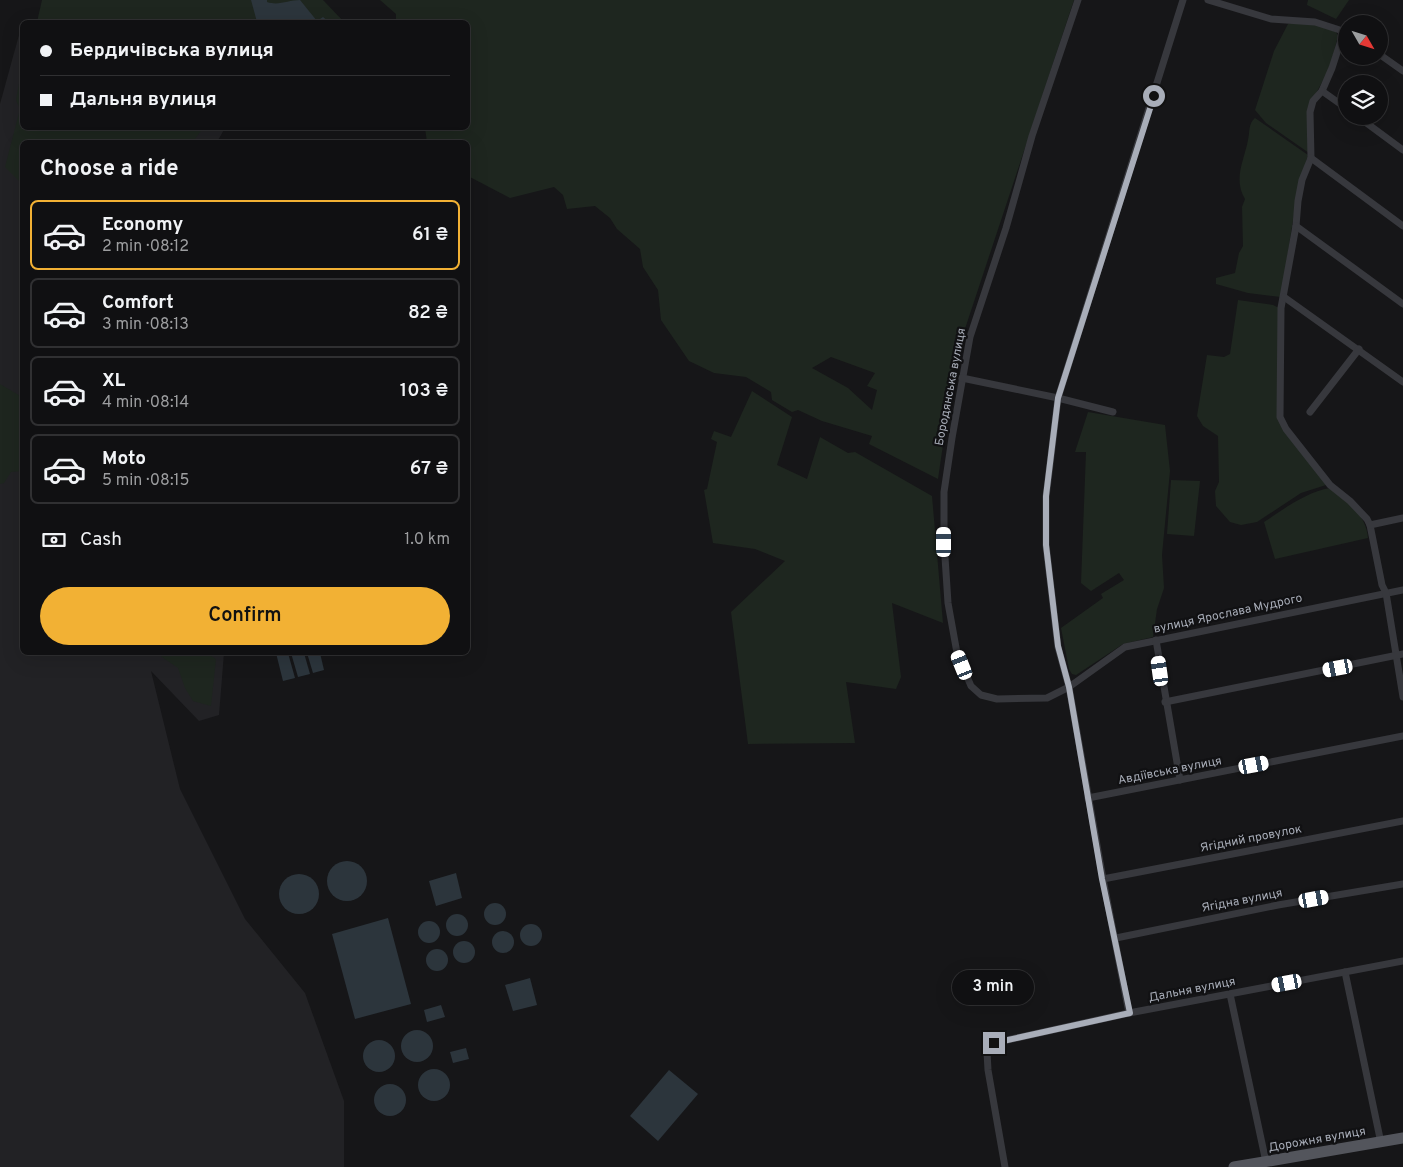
<!DOCTYPE html>
<meta charset="utf-8">
<style>
body{margin:0;font-family:Overpass,sans-serif;background:#1e1e20;color:#f1f3f6;height:100vh;display:flex;flex-direction:column;font-size:19px;white-space:nowrap}
*{box-sizing:border-box;margin:0}
p{font-size:16px;color:#9c9d9f}
.icon{flex:none;width:28px;height:28px;fill:none;stroke:currentColor;stroke-width:2;stroke-linecap:round;stroke-linejoin:round}
.map{position:relative;flex:1;overflow:hidden}
.sheet{position:absolute;left:20px;top:140px;width:450px;height:515px;display:flex;flex-direction:column;background:#101012;border-radius:8px;box-shadow:0 5px 20px #0002,0 0 0 1px #303032}
.sheet>*{flex:none}
.top-card{position:absolute;left:20px;top:20px;width:450px;height:110px;border-radius:8px;box-shadow:0 5px 20px #0002,0 0 0 1px #303032;display:grid;align-content:center;height:110px;padding:0 20px;background:#101012}
.needle{width:32px;rotate:129deg}
.controls{position:absolute;left:1338px;top:15px;display:grid;gap:10px}
.controls a{display:grid;place-items:center;width:50px;height:50px;border-radius:50%;background:#101012;box-shadow:0 5px 20px #0002,0 0 0 1px #303032;font-size:25px}
.end{position:absolute;width:22px;height:22px;margin:-11px;border:6px solid #a8adb8;background:#111;box-shadow:0 0 0 2px #111}
.from{border-radius:50%}
.bubble{position:absolute;height:35px;border-radius:18px;background:#101012;box-shadow:0 5px 20px #0002,0 0 0 1px #303032;font-size:16px;font-weight:600;line-height:35px;text-align:center}
.car{position:absolute;width:15px;height:30px;margin:-15px -8px;border-radius:6px;box-shadow:0 0 4px 1px #0007;background:linear-gradient(#fff 24%,#345 0 40%,#fff 0 76%,#345 0 86%,#fff 0)}
.top-card b{display:flex;align-items:center;gap:18px;height:48px;font-size:19px}
.top-card b+b{border-top:1px solid #303032}
.top-card i{width:12px;height:12px;background:#f1f3f6}
ul{padding:0;list-style:none}
li{display:flex;align-items:center;gap:15px;height:70px;margin:0 10px 8px;padding:0 10px;border:2px solid #303032;border-radius:8px}
li div{flex:1}
li b{display:block;font-size:19px}
li em{font-style:normal;font-weight:600}
li.current{border-color:#f2b134}
li>.icon{width:45px;height:45px;stroke-width:1.5}
h2{padding:0 20px;font-size:22px;line-height:60px}
.pay{display:flex;align-items:center;gap:12px;height:55px;padding:0 20px;font-size:19px}
.pay p{margin-inline-start:auto}
.cta{display:flex;gap:10px;margin-top:auto;padding:10px 20px}
.cta a{flex:1;height:58px;border-radius:30px;background:#f2b134;color:#111;font-size:20px;font-weight:600;line-height:58px;text-align:center}
.map>svg:first-child{display:block}
</style>
<div class="map">
<svg width="1403" height="1167" viewBox="0 0 1403 1167">
<rect width="100%" height="100%" fill="#161618"/>
<path fill="#222225" d="M22,24V128H225L217,142H22V652L224,653L219,715L199,721L151,671L180,789L245,919L305,993L344,1101V1167H0V104Z"/>
<g fill="#1e261f" fill-rule="evenodd">
<path d="M42,0H323L344,22H37Z"/>
<path d="M380,0H1074L956,356L938,479L869,444L872,436L822,421L798,410L792,412L772,400L771,392L746,377L714,373L689,361L661,320L658,290L643,267L640,249L617,229L610,218L595,206L567,209L563,195L554,187L510,198L468,176V142H427L425,128H468V22H396V14ZM831,357L875,373L867,386L877,390L872,410L848,388L812,368Z"/>
<path d="M1308,0H1349L1336,19L1307,5Z"/>
<path d="M1297,23L1314,24L1336,32L1338,36L1330,67L1312,101L1309,153L1266,123L1255,110L1274,51L1288,24Z"/>
<path d="M22,68V128H203L193,142H22V184L5,167L20,109L16,100Z"/>
<path d="M1255,118L1308,155L1296,201L1281,297L1248,293L1216,284V278L1235,273L1239,253L1243,246L1242,207L1245,199C1233,179 1244,161 1248,140C1250,132 1248,124 1255,118Z"/>
<path d="M1238,300L1273,305L1279,308L1277,411L1326,485L1301,493L1257,522L1241,525L1230,522L1216,506L1215,491L1219,482L1218,436L1203,426L1197,416L1207,355L1224,357L1230,354Z"/>
<path d="M0,384L22,397V471L11,472L4,483L0,484Z"/>
<path d="M752,391L792,417L777,465L807,479L820,437L848,453L855,452L932,496L943,623L892,603L901,677L896,689L846,682L855,743L748,744L731,612L785,561L755,549L713,543L704,490L707,489L717,442L711,439L714,431L731,437Z"/>
<path d="M1088,412L1165,425L1170,471L1162,555L1164,588L1157,609L1153,637L1123,644L1076,675L1072,674L1069,669L1061,628L1103,598L1101,594L1124,580L1119,573L1091,591L1081,583L1086,452H1075Z"/>
<path d="M1171,480L1200,481L1194,536L1167,534Z"/>
<path d="M1330,488C1348,501 1366,515 1368,538L1275,559L1264,522C1284,509 1306,492 1330,488Z"/>
<path d="M156,653H207L216,659L211,706L193,701L185,688L178,668Z"/>
</g>
<g fill="#2c353c">
<path d="M251,0H267V2C279,6 288,0 300,0L317,21L323,17L329,22H257Z"/>
<path d="M276,653H288L295,678L283,681Z"/>
<path d="M291,653H304L310,674L298,677Z"/>
<path d="M307,653H320L324,670L313,673Z"/>
<circle cx="347" cy="881" r="20"/>
<path d="M456,873L462,898L436,906L429,881Z"/>
<circle cx="299" cy="894" r="20"/>
<circle cx="495" cy="914" r="11"/>
<circle cx="457" cy="925" r="11"/>
<path d="M388,918L411,1004L355,1019L332,934Z"/>
<circle cx="429" cy="932" r="11"/>
<circle cx="531" cy="935" r="11"/>
<circle cx="503" cy="942" r="11"/>
<circle cx="464" cy="952" r="11"/>
<circle cx="437" cy="960" r="11"/>
<path d="M530,978L537,1005L513,1011L505,985Z"/>
<path d="M441,1005L445,1017L427,1022L424,1010Z"/>
<circle cx="417" cy="1046" r="16"/>
<circle cx="379" cy="1056" r="16"/>
<path d="M466,1048L469,1059L453,1063L450,1052Z"/>
<circle cx="434" cy="1085" r="16"/>
<path d="M669,1070L698,1094L658,1141L630,1116Z"/>
<circle cx="390" cy="1100" r="16"/>
</g>
<g fill="none" stroke-linecap="round" stroke-linejoin="round">
<g stroke="#37383d" stroke-width="7">
<path d="M1078,0L1032,136L1006,228L970,337L952,438L944,492V542L948,603L957,653L971,686L981,695L997,699L1047,698L1069,687L1125,647L1403,590"/>
<path d="M1208,0L1271,19L1315,22L1346,32"/>
<path d="M1344,31L1332,68L1322,91L1313,101L1310,112L1311,158L1302,180L1298,201L1296,226L1281,308L1280,417L1286,429L1330,485L1350,501L1367,519L1370,525L1382,585L1386,593L1403,697"/>
<path d="M1379,54L1403,71"/>
<path d="M1322,91L1346,108"/>
<path d="M1357,116L1403,150"/>
<path d="M1311,158L1403,226"/>
<path d="M1296,226L1403,304"/>
<path d="M1284,297L1403,382"/>
<path d="M962,378L1058,398L1113,412"/>
<path d="M1310,412L1359,349"/>
<path d="M1370,525L1403,518"/>
<path d="M1156,640L1180,780"/>
<path d="M1165,702L1403,654"/>
<path d="M1088,798L1403,736"/>
<path d="M1103,879L1403,821"/>
<path d="M1116,938L1278,905L1403,884"/>
<path d="M1345,972L1381,1143"/>
<path d="M1230,994L1266,1162"/>
<path d="M1129,1013L1103,879L1069,687L1058,647L1046,545V497L1058,398L1183,0"/>
<path d="M1005,1167L988,1070L987,1052L994,1043L1129,1013L1403,961"/>
</g>
<path stroke="#53555c" stroke-width="11" d="M1234,1167L1403,1138"/>
</g>
<g fill="none" stroke-linecap="round" stroke-linejoin="round">
<path stroke="#a8adb8" stroke-width="6" d="M994,1043L1130,1013L1102,879L1069,687L1058,646L1046,545V496L1058,398L1154,96"/>
</g>
<g text-anchor="middle" dominant-baseline="central" stroke-width="4.5" stroke-linejoin="round" paint-order="stroke">
<g font-size="12" fill="#a8adb8" stroke="#111113">
<text transform="translate(951 387) rotate(-79)">Бородянська вулиця</text>
<text transform="translate(1228 614) rotate(-12)">вулиця Ярослава Мудрого</text>
<text transform="translate(1170 771) rotate(-11)">Авдіївська вулиця</text>
<text transform="translate(1251 839) rotate(-11)">Ягідний провулок</text>
<text transform="translate(1242 901) rotate(-11)">Ягідна вулиця</text>
<text transform="translate(1192 990) rotate(-11)">Дальня вулиця</text>
<text transform="translate(1317 1140) rotate(-10)">Дорожня вулиця</text>
</g>
</g>
</svg>
<div class="controls">
<a><svg class="needle" viewBox="-14 -14 28 28"><path d="M0-13l5 13h-10z" fill="#e53935"/><path d="M0 13l5-13h-10z" fill="#9c9d9f"/></svg></a>
<a><svg class="icon" aria-label="layers" viewBox="0 0 24 24"><path d="M12 4l9 5-9 5-9-5zM3 14l9 5 9-5"/></svg></a>
</div>
<i class="end from" style="left:1154px;top:96px"></i>
<i class="end" style="left:994px;top:1043px"></i>
<div class="bubble" style="left:952px;top:970px;width:82px">3 min</div>
<i class="car" style="left:944px;top:542px;rotate:0deg"></i>
<i class="car" style="left:962px;top:665px;rotate:338deg"></i>
<i class="car" style="left:1338px;top:668px;rotate:259deg"></i>
<i class="car" style="left:1160px;top:671px;rotate:352deg"></i>
<i class="car" style="left:1254px;top:765px;rotate:79deg"></i>
<i class="car" style="left:1314px;top:899px;rotate:80deg"></i>
<i class="car" style="left:1287px;top:983px;rotate:259deg"></i>
<div class="top-card">
<b><i class="from"></i>Бердичівська вулиця</b>
<b><i></i>Дальня вулиця</b>
</div>
<section class="sheet">
<h2>Choose a ride</h2>
<ul>
<li class="current"><svg class="icon" aria-label="car" viewBox="0 0 24 24"><path d="M5 17H2v-5l4-1 3-4h7l3 4 3 1v5h-3M9 17h6M6 11h13"/><circle cx="7" cy="17" r="2"/><circle cx="17" cy="17" r="2"/></svg><div><b>Economy</b><p>2 min · 08:12</p></div><em>61 ₴</em></li>
<li><svg class="icon" aria-label="car" viewBox="0 0 24 24"><path d="M5 17H2v-5l4-1 3-4h7l3 4 3 1v5h-3M9 17h6M6 11h13"/><circle cx="7" cy="17" r="2"/><circle cx="17" cy="17" r="2"/></svg><div><b>Comfort</b><p>3 min · 08:13</p></div><em>82 ₴</em></li>
<li><svg class="icon" aria-label="car" viewBox="0 0 24 24"><path d="M5 17H2v-5l4-1 3-4h7l3 4 3 1v5h-3M9 17h6M6 11h13"/><circle cx="7" cy="17" r="2"/><circle cx="17" cy="17" r="2"/></svg><div><b>XL</b><p>4 min · 08:14</p></div><em>103 ₴</em></li>
<li><svg class="icon" aria-label="car" viewBox="0 0 24 24"><path d="M5 17H2v-5l4-1 3-4h7l3 4 3 1v5h-3M9 17h6M6 11h13"/><circle cx="7" cy="17" r="2"/><circle cx="17" cy="17" r="2"/></svg><div><b>Moto</b><p>5 min · 08:15</p></div><em>67 ₴</em></li>
</ul>
<div class="pay"><svg class="icon" aria-label="cash" viewBox="0 0 24 24"><path d="M3 7h18v10H3z"/><circle cx="12" cy="12" r="2"/></svg>Cash<p>1.0 km</p></div>
<div class="cta"><a>Confirm</a></div>
</section>
</div>
